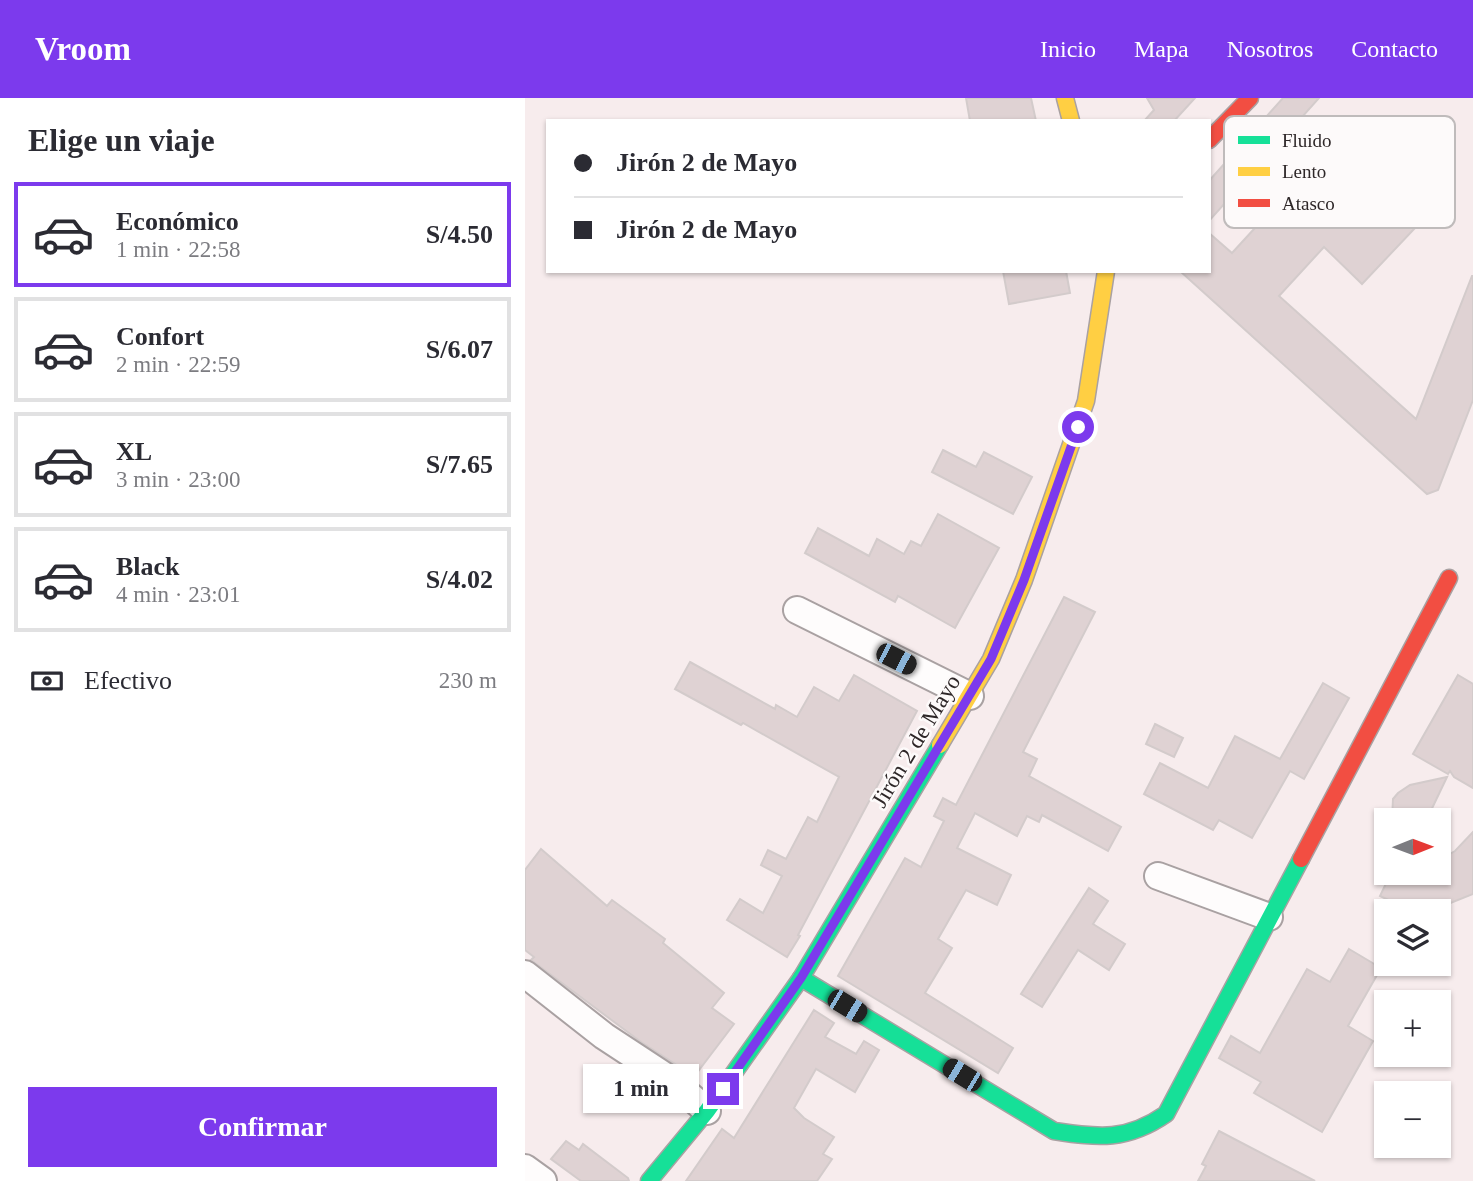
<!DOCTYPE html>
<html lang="es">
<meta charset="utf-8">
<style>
body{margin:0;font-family:"Times New Roman",serif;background:#f2f2f3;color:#2b2b33;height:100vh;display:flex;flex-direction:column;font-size:26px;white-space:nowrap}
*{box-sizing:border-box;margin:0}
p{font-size:23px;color:#7c7c81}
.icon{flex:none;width:38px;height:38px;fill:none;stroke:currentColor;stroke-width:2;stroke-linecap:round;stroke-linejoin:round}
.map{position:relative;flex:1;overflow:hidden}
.panel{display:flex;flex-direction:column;background:#fff;width:525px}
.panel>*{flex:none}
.banner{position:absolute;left:21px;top:21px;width:665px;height:154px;border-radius:0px;box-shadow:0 2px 5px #0004;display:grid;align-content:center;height:154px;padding:0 28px;background:#fff}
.needle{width:46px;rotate:89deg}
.buttons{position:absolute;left:849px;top:710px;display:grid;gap:14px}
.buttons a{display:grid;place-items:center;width:77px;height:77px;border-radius:0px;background:#fff;box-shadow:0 2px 5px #0004;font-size:35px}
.end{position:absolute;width:32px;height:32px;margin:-16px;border:9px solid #7c3aed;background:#fff;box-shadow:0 0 0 4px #fff}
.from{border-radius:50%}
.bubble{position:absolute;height:49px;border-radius:0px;background:#fff;box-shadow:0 2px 5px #0004;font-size:23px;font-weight:700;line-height:49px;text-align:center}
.car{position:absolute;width:21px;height:42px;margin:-21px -10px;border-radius:9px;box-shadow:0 0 5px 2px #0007;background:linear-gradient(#222 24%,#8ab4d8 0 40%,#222 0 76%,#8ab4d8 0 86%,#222 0)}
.banner b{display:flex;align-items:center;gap:24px;height:66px;font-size:26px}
.banner b+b{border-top:2px solid #e1e1e2}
.banner i{width:18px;height:18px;background:#2b2b33}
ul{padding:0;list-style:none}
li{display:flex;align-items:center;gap:21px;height:105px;margin:0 14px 10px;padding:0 14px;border:4px solid #e1e1e2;border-radius:0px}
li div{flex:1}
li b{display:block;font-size:26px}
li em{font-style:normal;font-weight:700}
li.current{border-color:#7c3aed}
li>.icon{width:63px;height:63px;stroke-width:1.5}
h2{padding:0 28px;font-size:32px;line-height:84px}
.pay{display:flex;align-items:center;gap:18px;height:77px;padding:0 28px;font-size:26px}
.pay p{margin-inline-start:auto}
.action{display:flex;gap:14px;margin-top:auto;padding:14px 28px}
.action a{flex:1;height:80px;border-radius:0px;background:#7c3aed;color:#fff;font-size:28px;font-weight:700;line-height:80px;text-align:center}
header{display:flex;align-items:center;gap:42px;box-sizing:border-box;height:98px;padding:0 35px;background:#7c3aed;color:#fff}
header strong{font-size:33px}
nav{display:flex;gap:38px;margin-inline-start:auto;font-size:24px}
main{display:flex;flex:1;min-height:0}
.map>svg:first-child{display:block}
</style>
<header>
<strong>Vroom</strong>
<nav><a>Inicio</a><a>Mapa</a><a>Nosotros</a><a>Contacto</a></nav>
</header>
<main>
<section class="panel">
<h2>Elige un viaje</h2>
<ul>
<li class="current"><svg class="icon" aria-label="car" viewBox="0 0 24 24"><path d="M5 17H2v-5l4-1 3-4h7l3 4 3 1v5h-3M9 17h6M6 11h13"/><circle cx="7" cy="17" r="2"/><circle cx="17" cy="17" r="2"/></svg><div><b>Económico</b><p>1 min · 22:58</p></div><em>S/4.50</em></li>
<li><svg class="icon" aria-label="car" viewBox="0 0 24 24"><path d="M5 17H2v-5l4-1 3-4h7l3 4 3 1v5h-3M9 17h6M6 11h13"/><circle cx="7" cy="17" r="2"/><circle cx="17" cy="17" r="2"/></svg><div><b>Confort</b><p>2 min · 22:59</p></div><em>S/6.07</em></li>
<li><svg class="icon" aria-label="car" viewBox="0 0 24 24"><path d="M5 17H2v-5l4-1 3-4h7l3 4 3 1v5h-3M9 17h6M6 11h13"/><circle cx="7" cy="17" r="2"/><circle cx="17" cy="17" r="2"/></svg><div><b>XL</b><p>3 min · 23:00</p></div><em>S/7.65</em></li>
<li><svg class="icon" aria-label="car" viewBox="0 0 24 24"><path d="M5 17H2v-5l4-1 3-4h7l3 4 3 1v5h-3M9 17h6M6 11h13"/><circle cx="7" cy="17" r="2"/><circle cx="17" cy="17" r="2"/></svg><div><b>Black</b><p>4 min · 23:01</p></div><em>S/4.02</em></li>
</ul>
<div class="pay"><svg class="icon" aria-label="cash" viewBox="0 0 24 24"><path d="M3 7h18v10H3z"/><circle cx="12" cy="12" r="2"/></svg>Efectivo<p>230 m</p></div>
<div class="action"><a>Confirmar</a></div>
</section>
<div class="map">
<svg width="948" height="1083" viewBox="0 0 948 1083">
<rect width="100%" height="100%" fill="#f7eced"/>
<g fill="#dfd2d3" stroke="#d3cbcb" stroke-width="2">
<path d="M441,0H506L511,23H445Z"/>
<path d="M622,0H670L649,23H619L629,12Z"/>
<path d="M758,0H794L684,123V83Z"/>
<path d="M812,54L890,130L837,186L799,149L754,198L891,321L947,178H948V302L913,392L902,396L655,173H684V135L707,155L741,118L747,123Z"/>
<path d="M478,173H541L545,195L484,206Z"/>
<path d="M418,352L451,369L459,354L507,379L488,416L407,374Z"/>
<path d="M413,416L474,450L430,530L373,498L370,504L280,455L293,430L344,458L352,441L379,456L386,443L396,448Z"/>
<path d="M539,499L570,514L498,654L512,661L504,678L596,729L583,753L517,717L514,724L502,718L492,738L450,715L432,750L486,777L472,807L441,792L413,841L427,850L400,895L488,950L473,975L313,878L380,760L396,769L419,723L409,718L418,700L431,707Z"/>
<path d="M165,564L250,611L251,607L272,619L289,589L314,603L329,577L392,613L273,837L275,838L262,859L202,822L215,801L238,815L257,778L236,767L243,752L261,761L283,719L292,724L314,679L218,625L216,627L150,591Z"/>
<path d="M933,577L948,586V690L929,679L925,673L923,676L888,656Z"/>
<path d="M798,585L824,600L779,681L765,673L727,740L694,722L688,732L619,696L635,665L683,690L710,638L755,661Z"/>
<path d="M630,626L658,640L649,659L621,646Z"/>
<path d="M922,679L901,723H867L868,701L873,695L885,687Z"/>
<path d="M948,734V796L918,808L897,810L872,806L855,798L866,775H914V762L930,753Z"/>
<path d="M16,751L82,808L87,802L140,841L138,845L199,895L187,910L209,926L168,980L158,971L116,944L6,862L9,859L0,852V772Z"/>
<path d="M564,790L583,803L568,826L600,846L584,872L553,852L517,909L496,896Z"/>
<path d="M824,851L856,870L823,928L848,943L797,1034L729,995L736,984L694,960L706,938L735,955L782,871L805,884Z"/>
<path d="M289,912L309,925L300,939L331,956L339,943L354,952L330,994L291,971L269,1010L279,1020L309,1039L298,1056L307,1061L292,1083H161L197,1031L209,1040Z"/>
<path d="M694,1033L790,1083H673L681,1068L677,1066Z"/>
<path d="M41,1043L54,1052L58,1046L103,1080L104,1083H56L26,1061Z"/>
</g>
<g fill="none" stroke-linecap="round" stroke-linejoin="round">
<g stroke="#a9a1a2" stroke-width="30">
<g id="street">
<path d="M272,512L445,598"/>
<path d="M633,778L744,819"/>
<path d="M0,876L79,938L149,984L182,1013"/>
<path d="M0,1070L18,1083"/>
</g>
</g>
<g stroke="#a9a1a2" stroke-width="19">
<g id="fast">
<path d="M276,880L529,1033C574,1040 602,1043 641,1016L776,761"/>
<path d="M124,1083L182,1013L276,880L415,647"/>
</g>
</g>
<g stroke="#a9a1a2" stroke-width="19">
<g id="slow">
<path d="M540,0L546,23"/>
<path d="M415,647L466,561L499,482L561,303L581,173"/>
</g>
</g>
<g stroke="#a9a1a2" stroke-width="19">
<g id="jam">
<path d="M684,42L725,0"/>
<path d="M776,761L924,480"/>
</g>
</g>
<use href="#street" stroke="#fefcfc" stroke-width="26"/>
<use href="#fast" stroke="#16e098" stroke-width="16"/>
<use href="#slow" stroke="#ffcf43" stroke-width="16"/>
<use href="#jam" stroke="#f24e42" stroke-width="16"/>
</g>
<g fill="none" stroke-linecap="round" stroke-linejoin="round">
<path stroke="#7c3aed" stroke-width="9" d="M198,991L276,880L466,561L499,482L553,329"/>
</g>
<g text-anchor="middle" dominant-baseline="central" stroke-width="5" stroke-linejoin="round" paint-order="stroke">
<g font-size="23" fill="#2e2728" stroke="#fdfafa">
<text transform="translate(391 643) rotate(-59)">Jirón 2 de Mayo</text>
</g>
</g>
<rect x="699" y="18" width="231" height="112" rx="10" fill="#fdfafa" stroke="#bfbbbb" stroke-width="2"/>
<rect x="713" y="38" width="32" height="8" fill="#16e098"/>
<rect x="713" y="69" width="32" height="9" fill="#ffcf43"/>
<rect x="713" y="101" width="32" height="8" fill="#f24e42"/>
<g font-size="19" fill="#2e2728">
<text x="757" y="49">Fluido</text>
<text x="757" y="80">Lento</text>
<text x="757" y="112">Atasco</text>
</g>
</svg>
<div class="buttons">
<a><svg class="needle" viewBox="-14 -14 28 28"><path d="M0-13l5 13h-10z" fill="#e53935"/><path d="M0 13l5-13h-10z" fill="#7c7c81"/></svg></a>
<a><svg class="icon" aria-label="layers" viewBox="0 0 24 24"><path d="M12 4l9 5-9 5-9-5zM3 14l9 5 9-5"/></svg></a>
<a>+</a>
<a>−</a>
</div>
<i class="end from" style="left:553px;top:329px"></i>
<i class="end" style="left:198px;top:991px"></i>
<div class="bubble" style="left:58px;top:966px;width:116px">1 min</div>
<i class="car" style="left:371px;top:561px;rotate:117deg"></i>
<i class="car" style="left:322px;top:908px;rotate:121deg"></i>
<i class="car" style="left:437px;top:977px;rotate:301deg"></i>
<div class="banner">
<b><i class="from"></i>Jirón 2 de Mayo</b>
<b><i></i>Jirón 2 de Mayo</b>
</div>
</div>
</main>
